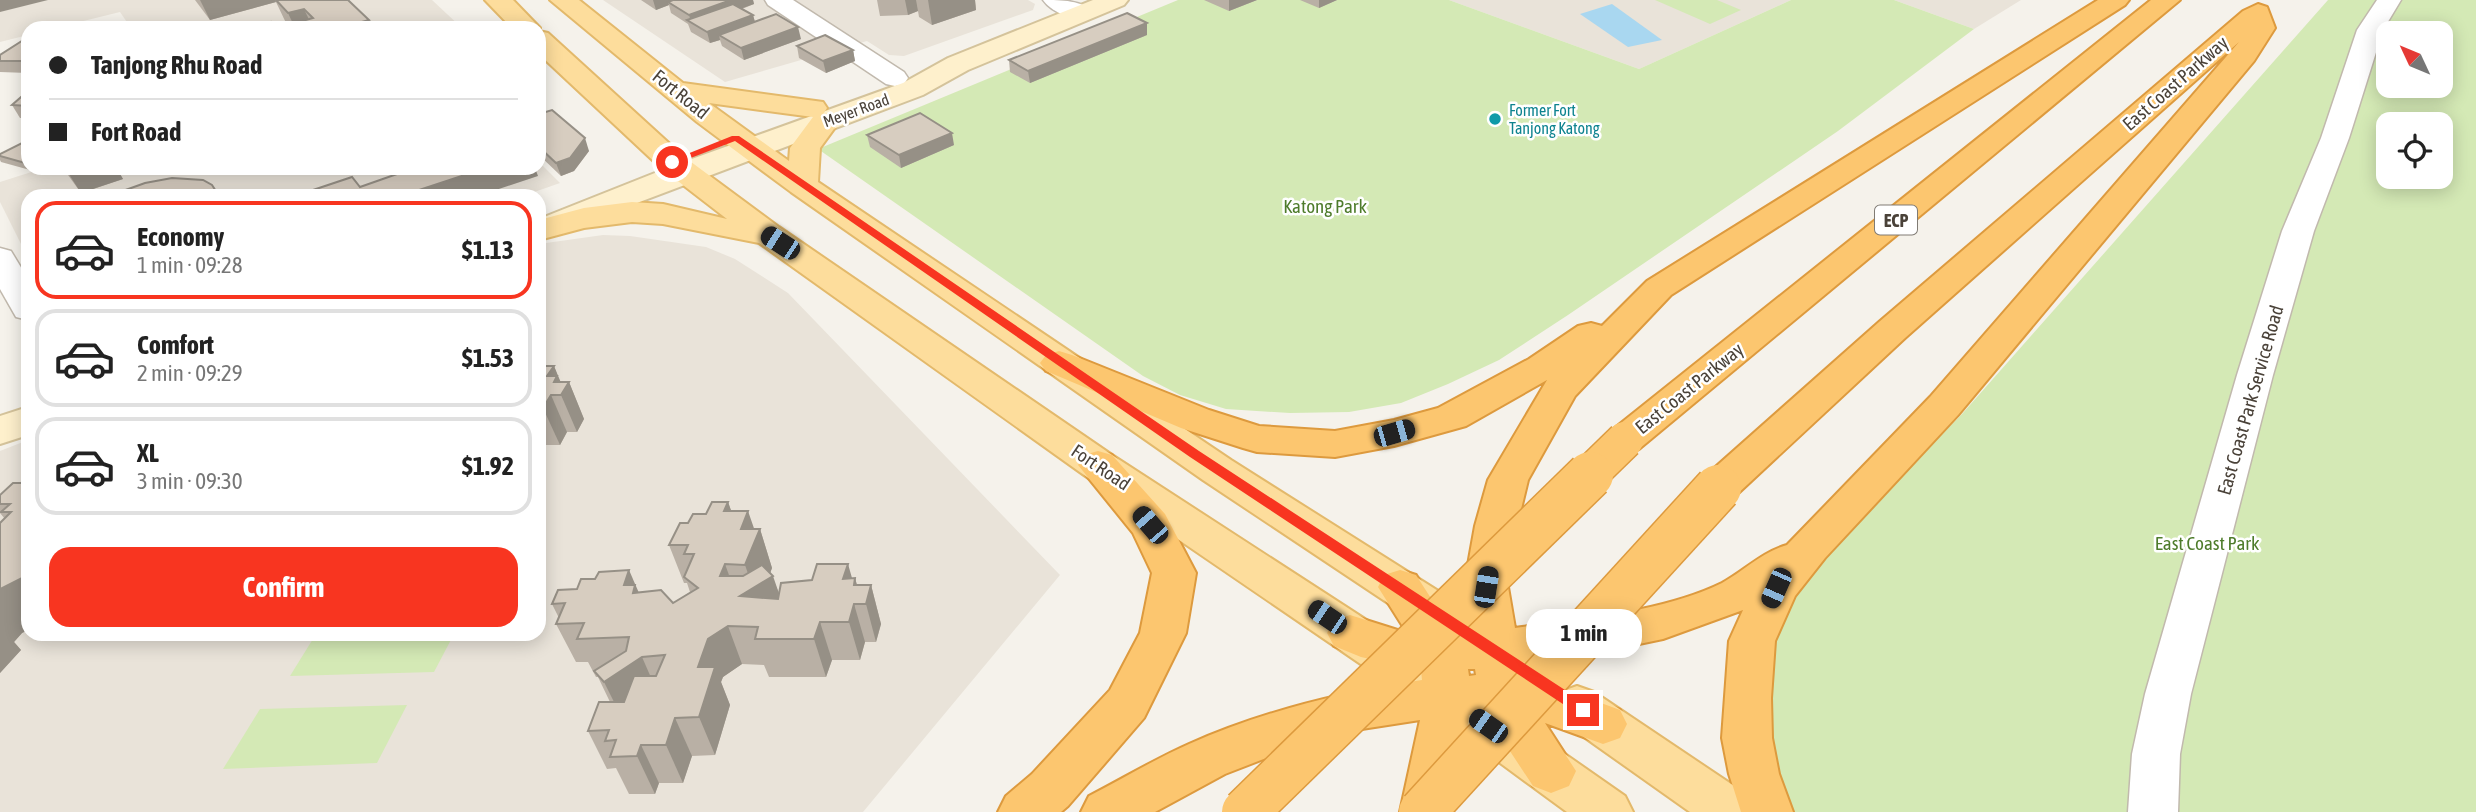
<!DOCTYPE html>
<meta charset="utf-8">
<style>
body{margin:0;font-family:"Asap Condensed",sans-serif;background:#f6f6f6;color:#222;height:100vh;display:flex;flex-direction:column;font-size:26px;white-space:nowrap}
*{box-sizing:border-box;margin:0}
p{font-size:23px;color:#767676}
.icon{flex:none;width:38px;height:38px;fill:none;stroke:currentColor;stroke-width:2;stroke-linecap:round;stroke-linejoin:round}
.map{position:relative;flex:1;overflow:hidden}
.details{position:absolute;left:21px;top:189px;width:525px;height:452px;display:flex;flex-direction:column;background:#fff;border-radius:21px;box-shadow:0 4px 18px #0003}
.details>*{flex:none}
.guide{position:absolute;left:21px;top:21px;width:525px;height:154px;border-radius:21px;box-shadow:0 4px 18px #0003;display:grid;align-content:center;height:154px;padding:0 28px;background:#fff}
.needle{width:46px;rotate:314deg}
.fabs{position:absolute;left:2376px;top:21px;display:grid;gap:14px}
.fabs a{display:grid;place-items:center;width:77px;height:77px;border-radius:14px;background:#fff;box-shadow:0 4px 18px #0003;font-size:35px}
.end{position:absolute;width:32px;height:32px;margin:-16px;border:9px solid #f83520;background:#fff;box-shadow:0 0 0 4px #fff}
.from{border-radius:50%}
.bubble{position:absolute;height:49px;border-radius:21px;background:#fff;box-shadow:0 4px 18px #0003;font-size:23px;font-weight:700;line-height:49px;text-align:center}
.car{position:absolute;width:21px;height:42px;margin:-21px -10px;border-radius:9px;box-shadow:0 0 5px 2px #0007;background:linear-gradient(#222 24%,#8ab4d8 0 40%,#222 0 76%,#8ab4d8 0 86%,#222 0)}
.guide b{display:flex;align-items:center;gap:24px;height:66px;font-size:26px}
.guide b+b{border-top:2px solid #e0e0e0}
.guide i{width:18px;height:18px;background:#222}
ul{padding:12px 0 0;list-style:none}
li{display:flex;align-items:center;gap:21px;height:98px;margin:0 14px 10px;padding:0 14px;border:4px solid #e0e0e0;border-radius:21px}
li div{flex:1}
li b{display:block;font-size:26px}
li em{font-style:normal;font-weight:700}
li.selected{border-color:#f83520}
li>.icon{width:63px;height:63px;stroke-width:1.5}
.primary-button{display:flex;gap:14px;margin-top:auto;padding:14px 28px}
.primary-button a{flex:1;height:80px;border-radius:21px;background:#f83520;color:#fff;font-size:28px;font-weight:700;line-height:80px;text-align:center}
.map>svg:first-child{display:block}
</style>
<div class="map">
<svg width="2476" height="812" viewBox="0 0 2476 812">
<rect width="100%" height="100%" fill="#f5f2eb"/>
<g fill="#e9e3d9">
<path d="M0,0H432L462,28H131L120,12L55,28H28V35L0,42Z"/>
<path d="M603,0H1028L1035,4L1033,10L904,56L889,55L867,41L725,82Z"/>
<path d="M1449,0H1791L1639,69Z"/>
<path d="M1894,0H2021L1974,29Z"/>
<path d="M539,162L560,183L523,196H28V258L0,202V182L44,168H539Z"/>
<path d="M603,235L630,236L706,247L735,259L788,293L1060,575L863,812H0V451L28,440V634H539V244Z"/>
</g>
<g fill="#d4e9b5" fill-rule="evenodd">
<path d="M1178,0H1449L1639,69L1791,0H1894L1974,29L1838,131L1568,315L1499,360L1448,384L1401,403L1349,412L1290,413L1226,409L1180,395L1143,376L818,149Z"/>
<path d="M1655,0H1717L1741,10L1710,24Z"/>
<path d="M2328,0H2476V812H1791L1768,747L1769,651L1792,603L1821,558L1962,414ZM2389,33H2441V86H2389ZM2389,124H2441V177H2389Z"/>
<path d="M316,634H454L434,672L290,676Z"/>
<path d="M407,705L377,763L223,769L260,709Z"/>
</g>
<path fill="#a9d7f0" d="M1612,4L1662,40L1628,47L1580,14Z"/>
<g fill="none" stroke-linecap="round" stroke-linejoin="round">
<g stroke="#c1b9ad" stroke-width="3">
<g id="street">
<path d="M765,0H793L904,72L908,78L904,84L895,86L886,84L768,5Z"/>
<path d="M1043,0C1061,0 1083,0 1094,13L1091,18C1076,22 1052,13 1043,0Z"/>
<path d="M2377,0H2401L2383,30L2349,138L2314,231L2273,375L2191,694L2180,754L2178,812H2128L2132,754L2145,694L2237,375L2282,231L2321,138L2357,30Z"/>
<path d="M0,248L11,251L28,279V320L16,317L0,289Z"/>
</g>
</g>
<g stroke="#d4c39b" stroke-width="4">
<g id="secondary">
<path d="M1093,0H1128L1124,5L968,70L923,95L539,240V219L675,165L903,83L948,58Z"/>
<path d="M28,407V435L0,444V416Z"/>
</g>
</g>
<g stroke="#e3b96b" stroke-width="4">
<g id="primary">
<path d="M485,0H513L540,28H512Z"/>
<path d="M550,0H579L683,83L823,102L827,108L824,113L834,116L839,122L820,148L818,182L1231,460L1530,649L1536,662L1530,675L1513,681L1496,675L1203,480L791,192L697,122ZM709,103L813,117L790,148L789,161Z"/>
<path d="M539,31L548,33L683,156L779,227L1112,455L1462,682L1625,796L1633,812H1567L1428,710L1084,475L759,243L663,224L632,222L584,228L539,240V220L584,208L632,202L663,204L727,219L661,168L539,54Z"/>
<path d="M1577,686L1594,692L1749,796L1757,812H1690L1560,720L1553,706L1560,692Z"/>
</g>
</g>
<g stroke="#dd9a3e" stroke-width="4">
<g id="highway">
<path d="M2098,0H2129L2125,5L1671,295L1575,396L1528,480L1517,526L1508,587L1515,628C1580,619 1663,612 1722,583C1744,571 1762,552 1787,545L1930,397L2239,42L1905,338L1733,498L1718,502L1703,498L1697,488L1703,478L1879,322L2243,11L2258,4L2267,7L2275,28L2254,61L1958,415L1825,558L1795,596L1775,641L1771,698L1772,738L1779,774L1793,812H1741L1729,774L1722,738L1729,641L1743,610L1663,639L1596,653L1522,663L1524,678L1539,680L1620,710L1627,724L1620,738L1603,744L1545,723L1576,771L1569,786L1551,793L1533,786L1498,733L1488,714L1469,715L1463,762L1452,812H1400L1420,720L1349,731L1279,753L1225,774L1155,812H1081L1089,796C1122,779 1155,759 1189,744C1263,711 1342,692 1422,680L1421,670L1361,657L1334,646L1327,633L1334,620L1350,615L1407,633L1378,587L1384,575L1400,570L1416,575L1454,634L1470,632L1464,587L1475,526L1488,480L1547,380L1466,426L1394,446L1335,457L1257,452L1243,448L1181,428L1046,371L1040,363L1046,355L1059,351L1072,355L1209,410L1259,426L1335,431L1394,420L1438,408L1529,359L1578,326L1591,323L1602,326L1647,281ZM1468,669H1475L1476,675L1469,676Z"/>
<path d="M2151,0H2180L1639,449L1625,453L1611,449L1605,440L1611,431Z"/>
<path d="M1098,451L1112,455L1165,514L1196,573L1186,633L1144,718L1068,806L1061,812H998L1006,796L1032,774L1110,690L1140,633L1152,573L1133,533L1078,465L1084,455Z"/>
</g>
</g>
<use href="#street" fill="#fff" fill-rule="evenodd"/>
<use href="#secondary" fill="#fef0cc" fill-rule="evenodd"/>
<use href="#primary" fill="#fddd9c" fill-rule="evenodd"/>
<use href="#highway" fill="#fcc66f" fill-rule="evenodd"/>
<g stroke="#dd9a3e" stroke-width="39" stroke-linecap="butt">
<path id="highway-bridge-far1" d="M1588,476L1625,440"/>
</g>
<g stroke="#dd9a3e" stroke-width="49" stroke-linecap="butt">
<g id="highway-bridge">
<path d="M1245,812L1590,475"/>
<path d="M1422,812L1718,488"/>
</g>
</g>
<use href="#highway-bridge-far1" stroke="#fcc66f" stroke-width="36"/>
<use href="#highway-bridge" stroke="#fcc66f" stroke-width="46"/>
</g>
<g fill="#b9b0a5">
<path d="M195,0H348L369,20L372,28H277L287,25L276,2L210,20Z"/>
<path d="M641,0H753L754,4L742,9L753,15L755,22L801,39L744,60L722,46L720,40L710,43L691,32L688,24L671,13L669,5L656,10Z"/>
<path d="M877,0H975L976,10L932,25L919,17L918,11L908,15L880,16Z"/>
<path d="M1204,0H1257L1229,11Z"/>
<path d="M1300,0H1337L1319,8Z"/>
<path d="M1147,35L1030,83L1010,72L1009,60Z"/>
<path d="M28,37V73L0,72V55Z"/>
<path d="M797,46L853,50L855,61L826,73L799,58Z"/>
<path d="M28,91V118H20L12,105Z"/>
<path d="M539,114L589,151L574,171L561,176L539,155Z"/>
<path d="M867,135L954,145L901,168L870,147Z"/>
<path d="M28,145V168H33L30,170L1,162L0,160V154Z"/>
<path d="M63,168H138L120,174L123,179L81,193Z"/>
<path d="M298,168H350L347,171Z"/>
<path d="M539,366H554L560,382H569L584,419L577,432H567L560,445H539Z"/>
<path d="M28,477V630L22,633L14,642L21,650L0,673V523L5,519L0,513V495L21,483Z"/>
<path d="M728,502L731,511L754,529H760L772,568L770,573L779,593L852,578H855L857,585H871L881,624L876,642H865L860,660H832L826,677H769L764,665L742,664L723,677L721,682L730,705L715,755L692,756L683,783H659L655,794H629L616,768L607,769L588,731L610,702L598,677H596L588,662H576L556,624L559,618L552,604L639,592L673,603L690,592L687,583H684L669,545L688,523Z"/>
</g>
<g fill="#969086">
<path d="M0,0H48L0,12Z"/>
<path d="M200,0H275L276,2L210,20Z"/>
<path d="M653,0H685L668,2L669,5L656,10Z"/>
<path d="M731,0H753L754,4L696,25L691,22L689,15Z"/>
<path d="M905,0H916L918,11L908,15Z"/>
<path d="M928,0H975L976,10L932,25Z"/>
<path d="M1229,0H1257L1229,11Z"/>
<path d="M1319,0H1337L1319,8Z"/>
<path d="M304,9L313,28H295L288,13Z"/>
<path d="M753,15L756,26L719,35L720,40L710,43L707,32Z"/>
<path d="M369,20L372,28H340Z"/>
<path d="M1147,23V35L1030,83L1028,71Z"/>
<path d="M798,27L801,39L744,60L741,48Z"/>
<path d="M853,50L855,61L826,73L823,61Z"/>
<path d="M952,133L954,145L901,168L899,155Z"/>
<path d="M585,138L589,151L574,171L561,176L556,163Z"/>
<path d="M65,168H138L120,174L123,179L81,193Z"/>
<path d="M141,168H155L143,172Z"/>
<path d="M486,168H535L538,176L478,196H401Z"/>
<path d="M554,366L564,390L569,382L584,419L577,432L561,395L547,376Z"/>
<path d="M551,395L567,432L560,445L543,408Z"/>
<path d="M728,502L742,540L724,511Z"/>
<path d="M748,511L757,537L760,529L772,568L768,579L773,576L786,614L740,596L753,588L745,565L741,529Z"/>
<path d="M725,564L739,603L720,576Z"/>
<path d="M848,564L854,585L855,578L862,604H854L865,642L860,660L849,622L843,579Z"/>
<path d="M629,570L652,623L624,585Z"/>
<path d="M22,578L28,585V590H27L28,591V630L22,633L14,642L21,650L0,673V589Z"/>
<path d="M871,585L881,624L876,642L866,604Z"/>
<path d="M820,622L832,660L826,677L814,639Z"/>
<path d="M728,626L742,664L723,677L721,682L730,705L715,755L699,717L698,667L708,639Z"/>
<path d="M642,657L659,696L623,720L604,682Z"/>
<path d="M675,718L692,756L683,783L666,745Z"/>
<path d="M641,745L659,783L655,794L637,756Z"/>
</g>
<g fill="#d7cdc0" stroke="#969086" stroke-width="2">
<path d="M276,0H348L369,20L340,28H277L313,18L304,9L288,13Z"/>
<path d="M673,0H731L689,15L668,2Z"/>
<path d="M733,4L753,15L707,32L687,20Z"/>
<path d="M1127,13L1147,23L1028,71L1009,60Z"/>
<path d="M776,14L798,27L741,48L719,35Z"/>
<path d="M271,22L276,28H250Z"/>
<path d="M91,26L89,28H96H59Z"/>
<path d="M825,35L853,50L823,61L797,46Z"/>
<path d="M28,37V61H0V55Z"/>
<path d="M28,91V106L12,105Z"/>
<path d="M552,110L585,138L570,158L556,163L539,147V114Z"/>
<path d="M920,113L952,133L899,155L867,135Z"/>
<path d="M22,143L28,145V162L25,163L0,156V154Z"/>
<path d="M414,168H486L401,196H295L352,177L360,187Z"/>
<path d="M172,178L203,180L212,185L219,196H113L120,192L145,183Z"/>
<path d="M539,366H554L547,376H557L554,382H569L561,395H551L543,408H539Z"/>
<path d="M28,477V530L25,533H28V578H22L0,589V523L11,512H1L10,504H0V495L13,483H21Z"/>
<path d="M712,502H728L724,511H748L741,529H760L745,565L725,564L720,576H743L762,565L773,576L740,596L778,599L781,583L812,580L817,564H848L843,579L855,578L854,585H871L866,604H854L849,622H820L814,639H755L758,627L728,626L708,639L698,667H715L699,717L675,718L666,745H641L637,756L610,757L616,740L605,741L609,730L588,731L599,702H624L634,676H656L665,655L642,657L604,682L594,671L626,651L629,637L577,639L584,623L556,624L565,603L552,604L558,590L577,589L581,579H595L599,572L629,570L624,585H635L633,593L661,590L673,603L698,588L684,577L694,554H684L688,545H669L680,523H688L693,514H706Z"/>
</g>
<path fill="#f83520" d="M732,136H739L1199,451L1588,705V714H1578L1190,457L735,141L675,164L667,162Z"/>
<circle fill="#0f9aa8" stroke="#fff" stroke-width="2.5" cx="1495" cy="119" r="7"/>
<g text-anchor="middle" dominant-baseline="central" stroke-width="5" stroke-linejoin="round" paint-order="stroke">
<g font-size="16" fill="#4a4239" stroke="#fff">
<text transform="translate(856 110) rotate(-20)">Meyer Road</text>
</g>
<g font-size="16" fill="#0d838f" stroke="#fff" text-anchor="start">
<text x="1509" y="110">Former Fort<tspan x="1509" dy="18">Tanjong Katong</tspan></text>
</g>
<rect fill="#fff" stroke="#807b74" stroke-width="2" x="1875" y="205.5" width="42" height="29" rx="5"/>
<g font-size="18" font-weight="bold" fill="#4a4239">
<text x="1896" y="220">ECP</text>
</g>
<g font-size="19" fill="#4a4239" stroke="#fff">
<text transform="translate(2175 83) rotate(-41)">East Coast Parkway</text>
<text transform="translate(681 94) rotate(39)">Fort Road</text>
<text transform="translate(1689 388) rotate(-39)">East Coast Parkway</text>
<text transform="translate(2250 400) rotate(-74)">East Coast Park Service Road</text>
<text transform="translate(1101 467) rotate(34)">Fort Road</text>
</g>
<g font-size="19" fill="#4e7c2b" stroke="#fff">
<text x="1325" y="206">Katong Park</text>
<text x="2207" y="543">East Coast Park</text>
</g>
</g>
</svg>
<div class="fabs">
<a><svg class="needle" viewBox="-14 -14 28 28"><path d="M0-13l5 13h-10z" fill="#e53935"/><path d="M0 13l5-13h-10z" fill="#767676"/></svg></a>
<a><svg class="icon" aria-label="locate" viewBox="0 0 24 24"><circle cx="12" cy="12" r="6"/><path d="M12 2v4M12 18v4M2 12h4M18 12h4"/></svg></a>
</div>
<i class="end from" style="left:672px;top:162px"></i>
<i class="end" style="left:1583px;top:710px"></i>
<div class="bubble" style="left:1526px;top:609px;width:116px">1 min</div>
<i class="car" style="left:780px;top:243px;rotate:303deg"></i>
<i class="car" style="left:1394px;top:433px;rotate:74deg"></i>
<i class="car" style="left:1150px;top:525px;rotate:319deg"></i>
<i class="car" style="left:1486px;top:587px;rotate:9deg"></i>
<i class="car" style="left:1776px;top:588px;rotate:204deg"></i>
<i class="car" style="left:1327px;top:617px;rotate:304deg"></i>
<i class="car" style="left:1488px;top:726px;rotate:305deg"></i>
<div class="guide">
<b><i class="from"></i>Tanjong Rhu Road</b>
<b><i></i>Fort Road</b>
</div>
<section class="details">
<ul>
<li class="selected"><svg class="icon" aria-label="car" viewBox="0 0 24 24"><path d="M5 17H2v-5l4-1 3-4h7l3 4 3 1v5h-3M9 17h6M6 11h13"/><circle cx="7" cy="17" r="2"/><circle cx="17" cy="17" r="2"/></svg><div><b>Economy</b><p>1 min · 09:28</p></div><em>$1.13</em></li>
<li><svg class="icon" aria-label="car" viewBox="0 0 24 24"><path d="M5 17H2v-5l4-1 3-4h7l3 4 3 1v5h-3M9 17h6M6 11h13"/><circle cx="7" cy="17" r="2"/><circle cx="17" cy="17" r="2"/></svg><div><b>Comfort</b><p>2 min · 09:29</p></div><em>$1.53</em></li>
<li><svg class="icon" aria-label="car" viewBox="0 0 24 24"><path d="M5 17H2v-5l4-1 3-4h7l3 4 3 1v5h-3M9 17h6M6 11h13"/><circle cx="7" cy="17" r="2"/><circle cx="17" cy="17" r="2"/></svg><div><b>XL</b><p>3 min · 09:30</p></div><em>$1.92</em></li>
</ul>
<div class="primary-button"><a>Confirm</a></div>
</section>
</div>
